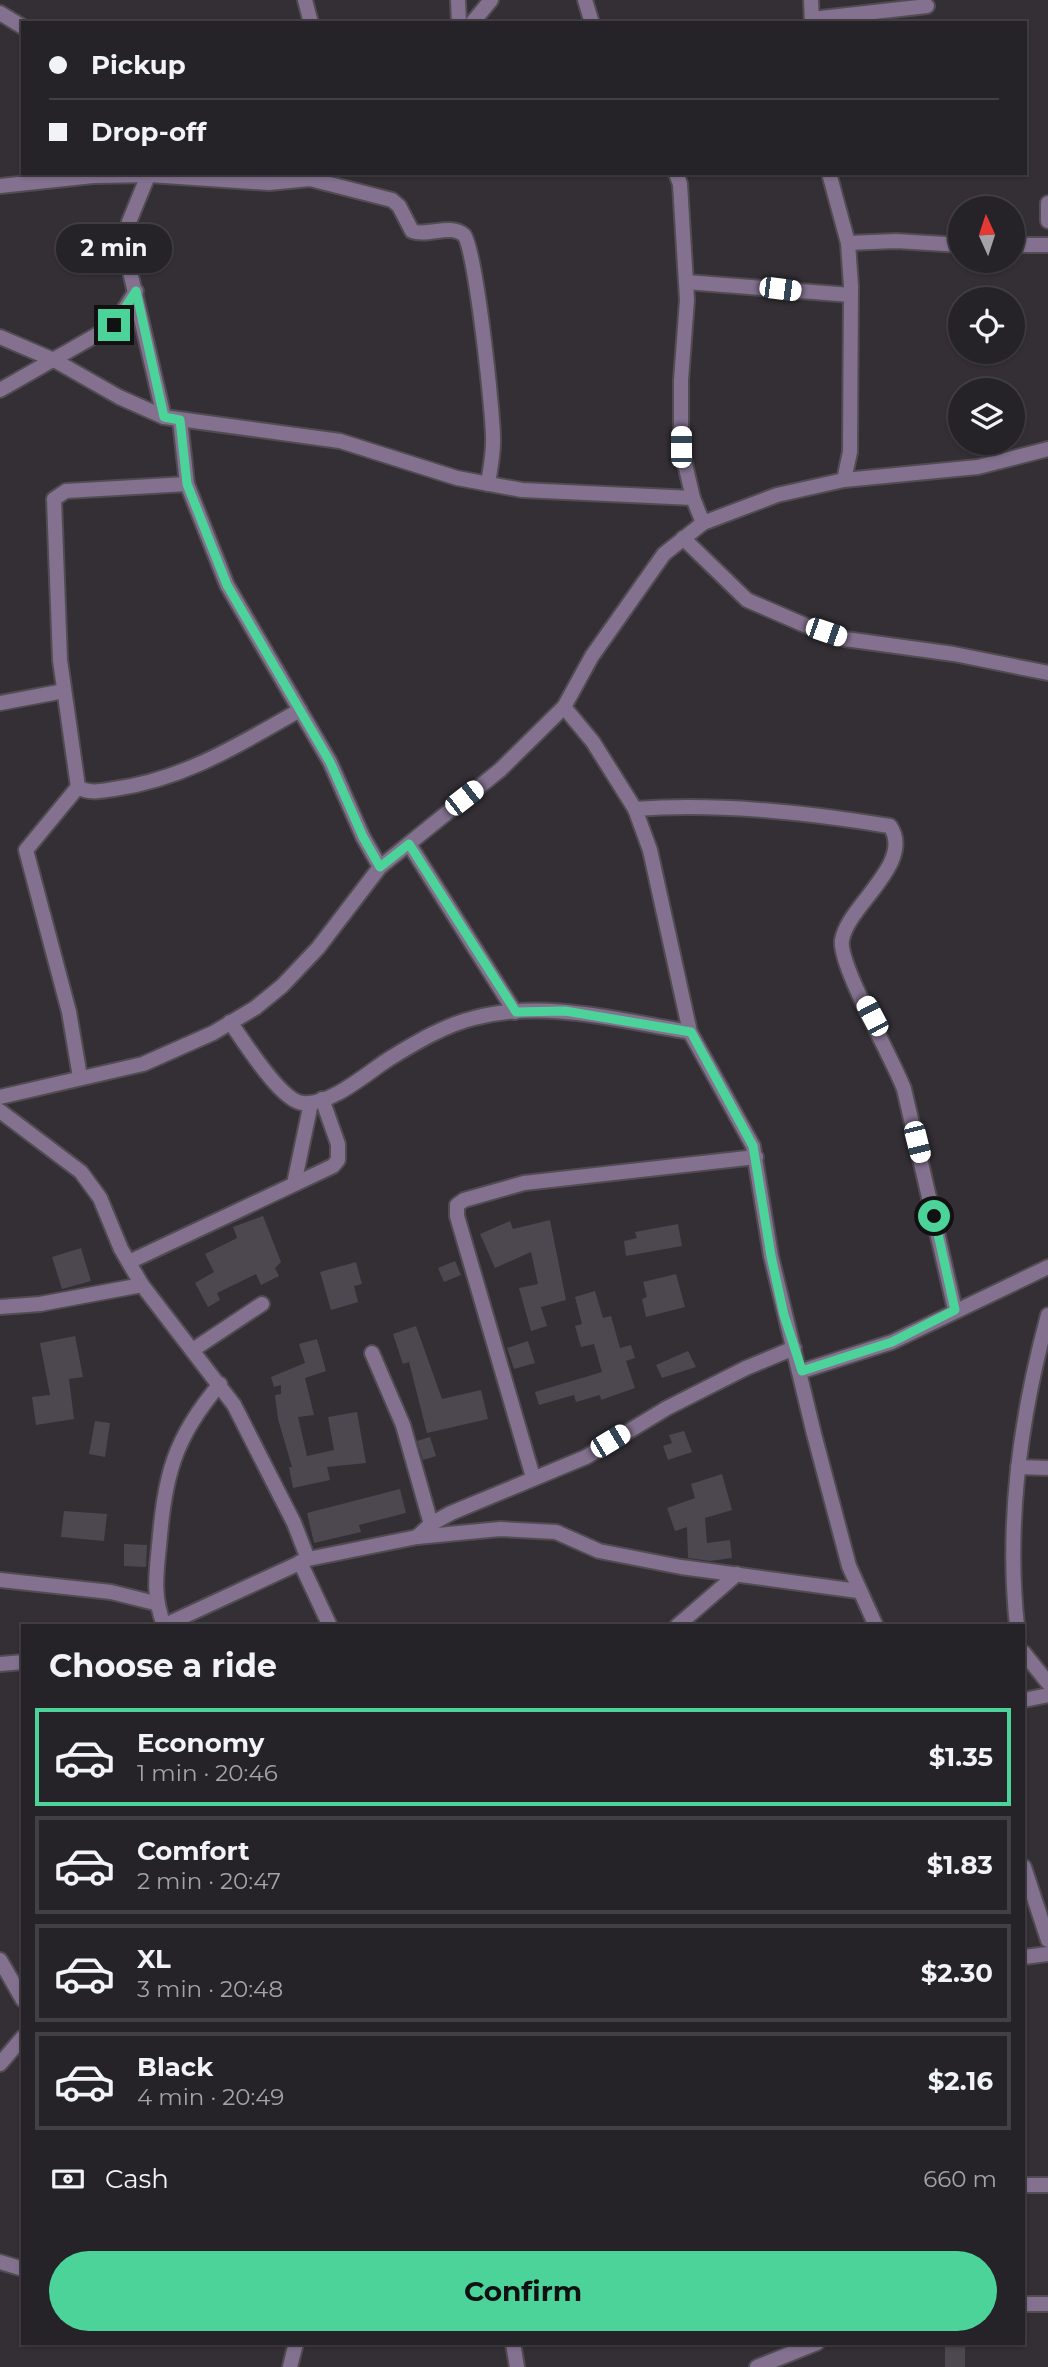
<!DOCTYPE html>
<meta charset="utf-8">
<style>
body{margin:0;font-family:Montserrat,sans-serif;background:#322f34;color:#f1f3f6;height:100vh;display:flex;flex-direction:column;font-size:26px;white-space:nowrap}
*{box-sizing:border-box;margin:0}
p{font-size:23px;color:#a4a4a8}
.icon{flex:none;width:38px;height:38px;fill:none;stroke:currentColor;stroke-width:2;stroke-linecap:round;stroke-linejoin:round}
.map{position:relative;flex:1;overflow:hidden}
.details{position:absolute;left:21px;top:1624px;width:1004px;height:721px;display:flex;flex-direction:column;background:#262328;border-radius:0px;box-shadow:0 2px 5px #0004,0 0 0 2px #424045}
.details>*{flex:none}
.top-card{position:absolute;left:21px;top:21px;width:1006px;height:154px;border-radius:0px;box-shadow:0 2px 5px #0004,0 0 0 2px #424045;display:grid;align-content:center;height:154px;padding:0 28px;background:#262328}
.needle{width:46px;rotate:357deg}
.fabs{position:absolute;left:948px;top:196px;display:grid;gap:14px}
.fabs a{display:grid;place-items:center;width:77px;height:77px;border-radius:50%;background:#262328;box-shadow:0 2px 5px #0004,0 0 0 2px #424045;font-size:35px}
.end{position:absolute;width:32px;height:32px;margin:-16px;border:9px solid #4cd39a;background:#111;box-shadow:0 0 0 4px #111}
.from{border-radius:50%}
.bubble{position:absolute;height:49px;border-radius:24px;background:#262328;box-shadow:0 2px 5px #0004,0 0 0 2px #424045;font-size:23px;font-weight:700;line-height:49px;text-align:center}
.car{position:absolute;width:21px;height:42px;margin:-21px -10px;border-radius:9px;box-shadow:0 0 5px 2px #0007;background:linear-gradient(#fff 24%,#345 0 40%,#fff 0 76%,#345 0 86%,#fff 0)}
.top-card b{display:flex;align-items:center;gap:24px;height:66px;font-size:26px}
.top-card b+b{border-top:2px solid #424045}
.top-card i{width:18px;height:18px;background:#f1f3f6}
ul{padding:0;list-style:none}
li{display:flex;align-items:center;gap:21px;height:98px;margin:0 14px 10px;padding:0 14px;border:4px solid #424045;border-radius:0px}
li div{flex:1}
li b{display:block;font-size:26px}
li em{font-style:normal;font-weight:700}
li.on{border-color:#4cd39a}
li>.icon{width:63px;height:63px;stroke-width:1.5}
h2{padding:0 28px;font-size:32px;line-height:84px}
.pay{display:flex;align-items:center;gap:18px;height:77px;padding:0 28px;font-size:26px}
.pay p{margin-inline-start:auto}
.button{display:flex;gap:14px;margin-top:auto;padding:14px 28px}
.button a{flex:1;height:80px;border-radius:42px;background:#4cd39a;color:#111;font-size:28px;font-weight:700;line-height:80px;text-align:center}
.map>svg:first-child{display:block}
</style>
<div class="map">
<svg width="1048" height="2367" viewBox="0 0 1048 2367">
<rect width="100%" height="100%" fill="#332f35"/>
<g fill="#4d4850">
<path d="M263,1216L281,1262L275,1268L279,1276L261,1285L256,1274L217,1293L220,1300L208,1307L195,1283L214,1272L205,1254L237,1238L233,1227Z"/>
<path d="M550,1220L566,1300L541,1307L547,1326L531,1331L519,1288L538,1284L531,1252L495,1268L480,1234L510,1221L513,1229Z"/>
<path d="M678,1224L682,1246L626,1256L624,1241L637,1238L635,1232Z"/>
<path d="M81,1248L91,1281L62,1289L52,1257Z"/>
<path d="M455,1261L461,1275L444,1282L438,1268Z"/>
<path d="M356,1262L362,1284L354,1286L358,1302L331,1310L320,1272Z"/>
<path d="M676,1274L685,1307L646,1317L642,1299L647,1297L643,1282Z"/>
<path d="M595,1291L603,1318L611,1316L620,1348L631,1345L635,1358L626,1361L635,1388L601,1400L600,1395L576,1402L574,1395L539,1405L535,1392L602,1372L594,1344L581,1347L575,1326L582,1324L575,1297Z"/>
<path d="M416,1326L442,1399L481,1390L488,1419L427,1433L409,1362L403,1364L393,1334Z"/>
<path d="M75,1336L83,1377L69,1379L74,1419L36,1425L32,1397L50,1395L40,1343Z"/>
<path d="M317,1339L326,1371L305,1378L314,1415L298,1417L307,1456L334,1450L328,1417L357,1412L366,1463L327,1467L330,1480L293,1488L289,1467H292L278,1419L275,1395L281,1394V1385L274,1387L271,1377L305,1363L299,1344Z"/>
<path d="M528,1341L535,1363L514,1369L507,1348Z"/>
<path d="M688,1351L696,1367L662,1378L656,1365Z"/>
<path d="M95,1421L110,1423L105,1457L89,1454Z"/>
<path d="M684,1431L692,1452L668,1460L663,1446L672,1443L669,1435Z"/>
<path d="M430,1437L436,1456L423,1460L417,1441Z"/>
<path d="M722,1474L732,1510L705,1518L707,1543L730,1540L732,1558L710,1561L688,1558L687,1527L675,1531L667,1508L695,1498L691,1484Z"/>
<path d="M400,1489L406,1513L359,1525L361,1532L314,1543L307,1513Z"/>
<path d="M64,1511L107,1514L104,1541L61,1537Z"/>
<path d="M124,1544L147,1545L146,1567L124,1566Z"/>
<rect x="945" y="2343" width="20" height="24"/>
</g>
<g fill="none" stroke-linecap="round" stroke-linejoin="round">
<g stroke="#504c51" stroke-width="18">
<g id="minor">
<path d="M305,0L311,23"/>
<path d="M458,0L459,23"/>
<path d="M585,0L592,23"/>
<path d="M811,0L812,23"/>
<path d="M0,13L23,27"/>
<path d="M812,19L927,6"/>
<path d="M472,23L491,0"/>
<path d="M149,173L129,222L126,239L128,263L164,417"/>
<path d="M676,173L680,184L687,300L681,380V447L693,498L703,523"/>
<path d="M829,173L848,243L851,286L850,452L844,480"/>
<path d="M0,186L93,176L150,175L269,183L310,179L392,200L399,206L412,231C428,237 450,223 464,235C475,244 494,418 493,442C493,456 490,470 488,484"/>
<path d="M1048,203V221"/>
<path d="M848,243L896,241L961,245"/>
<path d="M1013,245H1048"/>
<path d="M686,282L851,295"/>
<path d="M0,337L54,360L119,397L164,417L340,441L457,478L522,490L693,498"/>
<path d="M0,390L114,325L136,291"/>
<path d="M180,420L187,484L227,585L330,762L363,837L380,867"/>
<path d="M187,484L66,491L54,499L60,660L78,787C89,794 101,791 114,789C185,779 238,745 300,710"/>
<path d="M683,538L747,600L807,626L845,639L954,654L1048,673"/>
<path d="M0,703L64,691"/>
<path d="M564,707L593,742L635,809L650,850L690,1032L753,1146L771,1256L814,1434L849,1566L876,1626"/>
<path d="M78,787L26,850L69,1012L80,1077"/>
<path d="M635,809C718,803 801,812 883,825L890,826C915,863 848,905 842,940C838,964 892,1057 904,1089L955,1310"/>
<path d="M409,844L515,1012"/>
<path d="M230,1022C244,1041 281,1102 303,1103C331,1106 369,1071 392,1057C417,1042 445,1025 474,1018C546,999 620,1021 690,1032"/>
<path d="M0,1097L143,1064L213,1033L255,1008L282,986L318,948L380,867L500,770L564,707L592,656L664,554L703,523L777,495L844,480L978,467L1048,449"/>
<path d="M0,1111L81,1172L100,1198L121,1249L142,1285L234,1405L294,1523L308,1559"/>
<path d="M294,1184L311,1103"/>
<path d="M129,1262L333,1166L338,1160V1144L322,1099"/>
<path d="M0,1307L40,1304L142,1285"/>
<path d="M194,1349L262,1304"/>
<path d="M372,1353L403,1425L431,1524"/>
<path d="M802,1371L892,1342L1048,1267"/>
<path d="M1018,1467L1048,1468"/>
<path d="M533,1477L457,1216V1205L464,1200L524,1183L756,1157"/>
<path d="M417,1537L431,1524L451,1513L586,1457L667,1408L746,1368L794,1348"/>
<path d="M300,1562L330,1626"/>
<path d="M0,1580L111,1592L155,1603"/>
<path d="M164,1625C153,1598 156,1575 159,1546C165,1476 173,1439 220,1384"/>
<path d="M163,1626L308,1559L417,1537L500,1529L556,1532L599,1551L681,1567L858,1591"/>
<path d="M677,1626L737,1574"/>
<path d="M1024,1653L1048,1683"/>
<path d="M0,1664L23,1662"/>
<path d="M1024,1700L1048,1695"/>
<path d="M1024,1957L1048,1954"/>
<path d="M0,1960L23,2000"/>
<path d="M0,2064L23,2037"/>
<path d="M1024,2185H1048"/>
<path d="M0,2262L23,2269"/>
<path d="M1024,2304H1048"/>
<path d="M513,2343L517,2367"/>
<path d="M290,2367L296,2343"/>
<path d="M757,2367L817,2343"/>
</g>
</g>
<g stroke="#504c51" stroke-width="18">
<g id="tertiary">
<path d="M1017,1626C1006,1523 1021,1414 1048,1315"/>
<path d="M1024,1867L1048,1940"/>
</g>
</g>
<use href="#minor" stroke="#83718f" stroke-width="14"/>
<use href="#tertiary" stroke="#83718f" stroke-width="14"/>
</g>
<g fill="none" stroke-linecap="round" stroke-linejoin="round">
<path stroke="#4cd39a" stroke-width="9" d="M114,325L136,291L164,417L180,420L187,484L227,585L330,762L363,837L380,867L409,844L516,1012L565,1011L691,1032L753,1146L771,1256L784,1315L802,1371L892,1342L955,1310L934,1216"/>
</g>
</svg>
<div class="fabs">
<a><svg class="needle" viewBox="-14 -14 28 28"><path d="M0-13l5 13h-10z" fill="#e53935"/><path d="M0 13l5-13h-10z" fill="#a4a4a8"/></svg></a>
<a><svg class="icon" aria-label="locate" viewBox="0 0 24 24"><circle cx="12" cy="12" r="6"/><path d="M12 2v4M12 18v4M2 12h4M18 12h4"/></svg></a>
<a><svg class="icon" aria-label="layers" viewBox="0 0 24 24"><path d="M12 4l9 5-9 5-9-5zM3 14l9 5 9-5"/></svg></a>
</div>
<i class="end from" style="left:934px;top:1216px"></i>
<i class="end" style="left:114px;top:325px"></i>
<div class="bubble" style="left:56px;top:224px;width:116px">2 min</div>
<i class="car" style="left:780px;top:289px;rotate:97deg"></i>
<i class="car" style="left:681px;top:447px;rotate:0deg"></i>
<i class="car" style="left:826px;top:632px;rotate:109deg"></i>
<i class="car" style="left:464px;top:798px;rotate:52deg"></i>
<i class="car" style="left:872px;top:1016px;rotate:332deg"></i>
<i class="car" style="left:917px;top:1142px;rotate:166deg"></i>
<i class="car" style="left:610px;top:1441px;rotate:59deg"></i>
<div class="top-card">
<b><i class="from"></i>Pickup</b>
<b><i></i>Drop-off</b>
</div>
<section class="details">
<h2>Choose a ride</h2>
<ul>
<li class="on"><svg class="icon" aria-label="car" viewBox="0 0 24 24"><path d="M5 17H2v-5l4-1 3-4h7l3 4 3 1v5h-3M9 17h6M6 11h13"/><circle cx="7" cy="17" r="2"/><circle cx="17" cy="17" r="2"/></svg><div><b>Economy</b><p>1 min · 20:46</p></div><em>$1.35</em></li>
<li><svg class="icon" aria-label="car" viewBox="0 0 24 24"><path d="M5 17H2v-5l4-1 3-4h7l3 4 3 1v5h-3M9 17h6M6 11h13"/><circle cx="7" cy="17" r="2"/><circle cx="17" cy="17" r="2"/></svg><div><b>Comfort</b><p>2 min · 20:47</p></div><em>$1.83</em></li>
<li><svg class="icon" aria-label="car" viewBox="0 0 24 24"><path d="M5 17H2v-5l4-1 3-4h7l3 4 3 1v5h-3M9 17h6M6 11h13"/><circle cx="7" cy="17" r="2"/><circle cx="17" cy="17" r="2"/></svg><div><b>XL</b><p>3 min · 20:48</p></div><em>$2.30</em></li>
<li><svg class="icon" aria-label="car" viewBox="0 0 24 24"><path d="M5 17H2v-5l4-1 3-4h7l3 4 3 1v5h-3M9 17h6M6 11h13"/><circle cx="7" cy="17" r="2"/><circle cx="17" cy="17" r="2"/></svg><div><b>Black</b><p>4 min · 20:49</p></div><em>$2.16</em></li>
</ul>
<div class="pay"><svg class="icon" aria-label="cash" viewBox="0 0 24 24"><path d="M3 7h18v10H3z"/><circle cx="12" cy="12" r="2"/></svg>Cash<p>660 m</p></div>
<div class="button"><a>Confirm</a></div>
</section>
</div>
